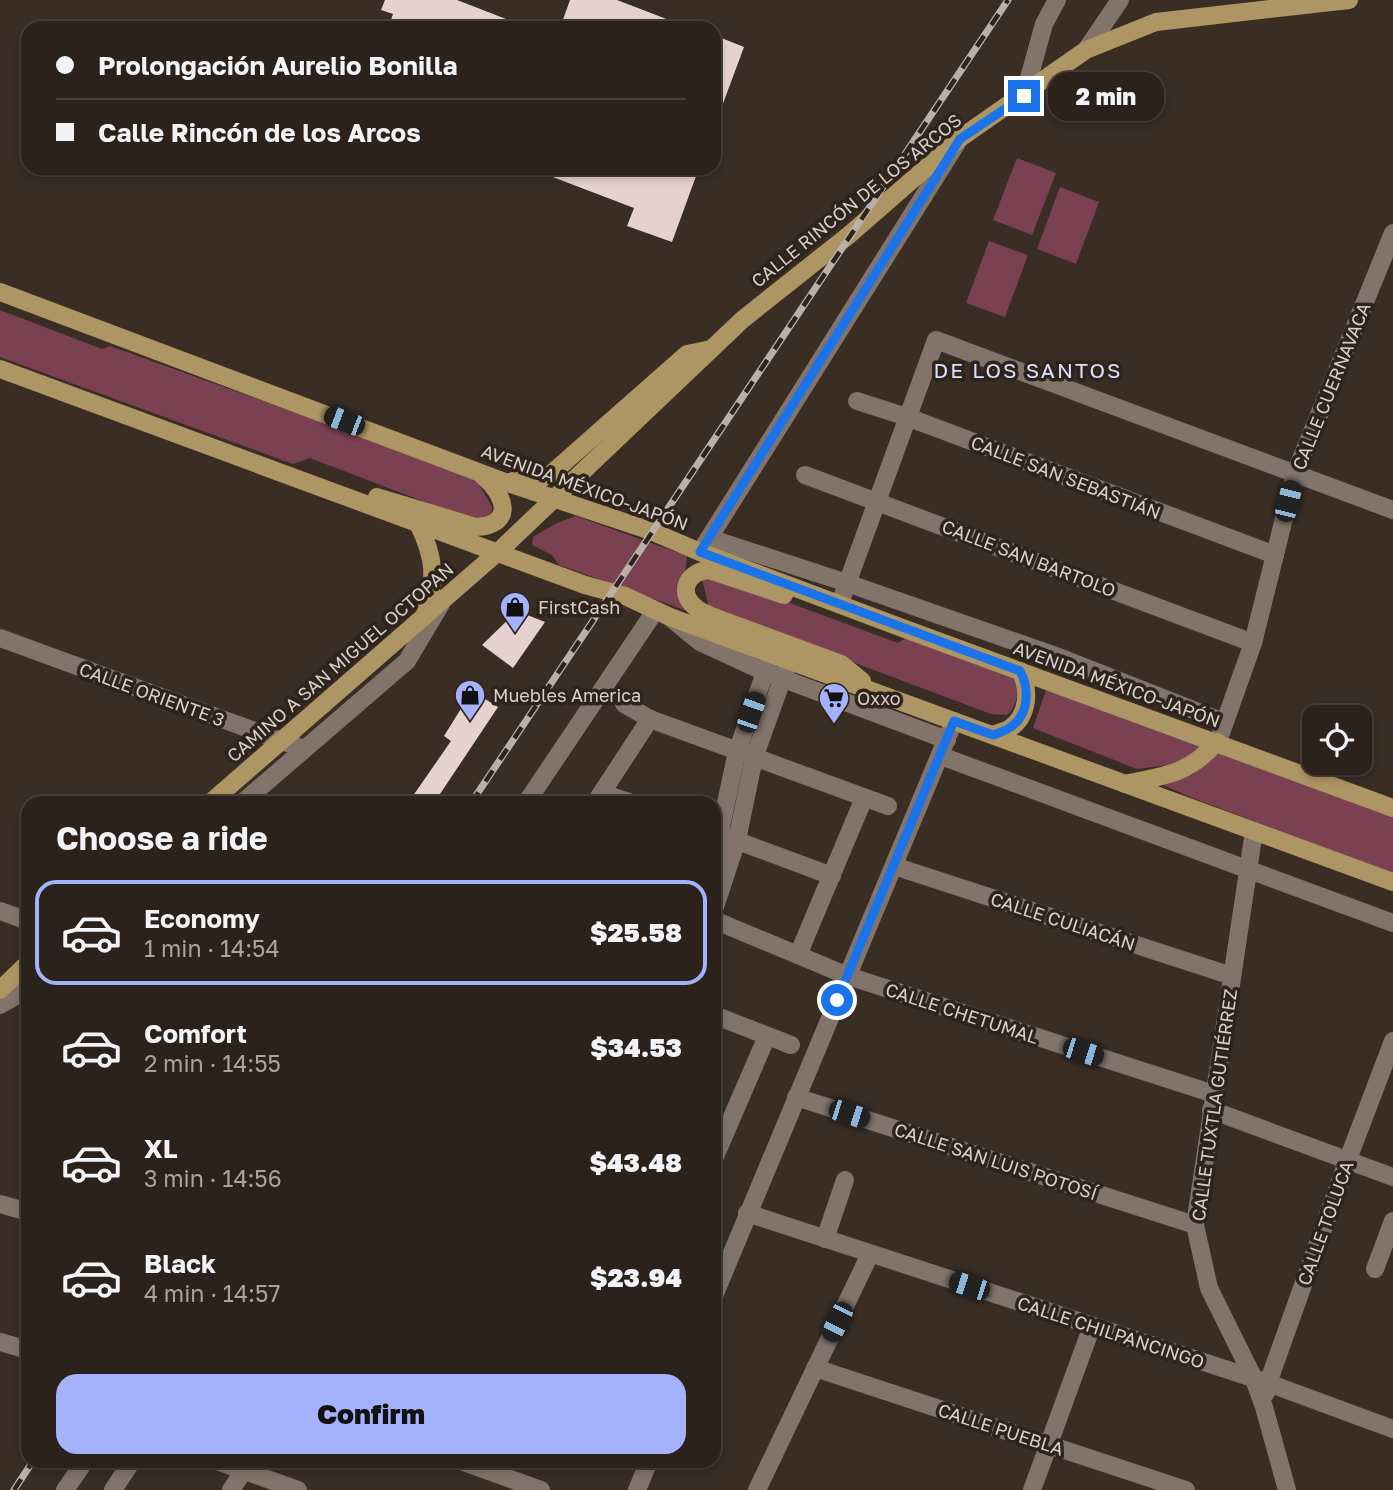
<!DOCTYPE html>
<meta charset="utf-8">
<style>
body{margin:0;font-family:"Golos Text",sans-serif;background:#372f28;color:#f1f3f6;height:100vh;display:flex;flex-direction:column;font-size:26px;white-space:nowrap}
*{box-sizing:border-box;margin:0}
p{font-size:23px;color:#a6a4a3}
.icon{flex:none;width:38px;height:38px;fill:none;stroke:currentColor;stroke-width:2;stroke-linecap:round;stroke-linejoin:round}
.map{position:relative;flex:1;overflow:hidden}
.drawer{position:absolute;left:21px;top:796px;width:700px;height:672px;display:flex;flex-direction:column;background:#2b221b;border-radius:21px;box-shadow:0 4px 10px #0003,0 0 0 2px #473f3a}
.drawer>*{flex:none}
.hud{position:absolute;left:21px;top:21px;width:700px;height:154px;border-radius:21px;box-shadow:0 4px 10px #0003,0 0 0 2px #473f3a;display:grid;align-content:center;height:154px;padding:0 35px;background:#2b221b}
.buttons{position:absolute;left:1302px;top:705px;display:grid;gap:14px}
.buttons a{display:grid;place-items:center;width:70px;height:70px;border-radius:14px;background:#2b221b;box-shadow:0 4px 10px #0003,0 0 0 2px #473f3a;font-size:35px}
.end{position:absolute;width:32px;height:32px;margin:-16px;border:9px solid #1a73e8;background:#fff;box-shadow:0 0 0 4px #fff}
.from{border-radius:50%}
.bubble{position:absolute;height:49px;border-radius:21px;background:#2b221b;box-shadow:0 4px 10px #0003,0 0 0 2px #473f3a;font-size:23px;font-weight:800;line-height:49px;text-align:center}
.car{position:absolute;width:21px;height:42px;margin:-21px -10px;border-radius:9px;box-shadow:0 0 5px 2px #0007;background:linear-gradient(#222 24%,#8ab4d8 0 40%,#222 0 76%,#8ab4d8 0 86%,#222 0)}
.hud b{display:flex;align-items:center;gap:24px;height:66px;font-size:26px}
.hud b+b{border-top:2px solid #473f3a}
.hud i{width:18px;height:18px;background:#f1f3f6}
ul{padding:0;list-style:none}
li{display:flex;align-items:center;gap:21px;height:105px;margin:0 14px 10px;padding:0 21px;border:4px solid transparent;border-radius:21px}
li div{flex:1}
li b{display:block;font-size:26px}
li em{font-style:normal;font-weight:800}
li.active{border-color:#a4b2fc}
li>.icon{width:63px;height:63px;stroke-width:1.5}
h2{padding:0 35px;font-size:32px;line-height:84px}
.cta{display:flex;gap:14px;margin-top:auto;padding:14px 35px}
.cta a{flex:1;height:80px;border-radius:21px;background:#a4b2fc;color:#111;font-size:28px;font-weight:800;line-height:80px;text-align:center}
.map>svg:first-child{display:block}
</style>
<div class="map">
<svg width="1393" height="1490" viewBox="0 0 1393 1490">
<rect width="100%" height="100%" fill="#392d24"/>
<g fill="#7a4152">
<path d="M1017,158L1056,173L1032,235L993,220Z"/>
<path d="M1060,187L1099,202L1076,264L1037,249Z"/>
<path d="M989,241L1028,255L1005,317L966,303Z"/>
<path d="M0,310L102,349L110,346L475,477L492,507L491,517L477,522L310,458L293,464L0,357Z"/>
<path d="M576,516L687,556L683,590L690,612L559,565L552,555L532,545L533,537L557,523Z"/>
<path d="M719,577L898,643L908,637L1012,677L1018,682C1018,695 1017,706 1007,715L991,714L709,608L702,579Z"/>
<path d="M1046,690L1202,746L1189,758L1168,765L1137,769L1033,728Z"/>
<path d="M1219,753L1393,817V873L1190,797L1163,785L1192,775Z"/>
</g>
<g fill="#e5d1cd">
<path d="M385,0H457L529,28H388L393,14L381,10Z"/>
<path d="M570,0H617L690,28H560Z"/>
<path d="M714,35L744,47L715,125H714Z"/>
<path d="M529,168H699L672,242L627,226L634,208Z"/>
<path d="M517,611L545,622L513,668L482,645Z"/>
<path d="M472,691L498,707L434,803H408L451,741L444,736Z"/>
</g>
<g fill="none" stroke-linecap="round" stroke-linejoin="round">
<g stroke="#82746a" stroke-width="18">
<path d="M1086,50L1120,0"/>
<path d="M1024,96L1044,24L1057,0"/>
<path d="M857,401L907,417L1275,555"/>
<path d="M805,475L1253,643"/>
<path d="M709,538L847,583L1059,657L1224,722"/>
<path d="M704,546L957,143"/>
<path d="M840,603L936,340L1393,510"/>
<path d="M672,619L700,642L765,672L947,740"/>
<path d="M0,638L304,749"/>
<path d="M624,704L650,719L888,806"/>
<path d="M1221,733L1253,643L1295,474L1393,233"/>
<path d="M941,756L1393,923"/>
<path d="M602,793L632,803"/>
<path d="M242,803L407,661L441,604"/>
<path d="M526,803L655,611"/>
<path d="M595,803L650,719"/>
<path d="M1254,831L1195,1225L1209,1288L1254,1379L1264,1407L1287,1490"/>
<path d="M727,837L832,876"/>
<path d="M714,858L737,752L768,664"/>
<path d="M894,866L1232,976"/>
<path d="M714,910L737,840L754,758L786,669"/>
<path d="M0,911L28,921"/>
<path d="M714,920L848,976L1214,1094"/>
<path d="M798,955L864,798"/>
<path d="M0,1005L28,989"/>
<path d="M714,1015L791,1045"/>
<path d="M796,1097L1195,1225"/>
<path d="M1211,1110L1393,1177"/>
<path d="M714,1159L767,1036"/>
<path d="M0,1204L28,1212"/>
<path d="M747,1213L1268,1383L1393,1429"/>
<path d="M825,1239L845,1180"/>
<path d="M1375,1269L1393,1221"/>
<path d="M714,1296L954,721"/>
<path d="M0,1342L28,1350"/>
<path d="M815,1368L1186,1490"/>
<path d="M1266,1393L1268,1383L1347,1162L1393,1041"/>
<path d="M217,1461L298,1490"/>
<path d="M461,1461L541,1490"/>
<path d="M65,1490L85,1461"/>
<path d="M113,1490L132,1461"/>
<path d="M231,1490L248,1464"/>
<path d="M637,1490L649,1461"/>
<path d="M757,1490L870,1254"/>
<path d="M1032,1490L1092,1326"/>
</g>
<g stroke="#ad9663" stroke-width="18">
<path d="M0,292L502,481L651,531L700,552L905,629L1393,808"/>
<path d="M0,369L585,585L625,596L670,617L1393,882"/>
<path d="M513,481L538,480L551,474L687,354L711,349"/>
<path d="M377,497L476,527C516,525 505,494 482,475"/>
<path d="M418,523C435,558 437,580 424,617"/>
<path d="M784,595L709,570C688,571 677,592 695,607C699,611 706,613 711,616L841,664L862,681"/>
<path d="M993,735C998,733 1005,731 1009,729C1029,716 1030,689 1020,671"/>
<path d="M1125,784C1167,775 1187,775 1217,742"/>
<path d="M210,803L498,552L742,320L849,235L959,139L1086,50L1156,22L1349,0"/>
<path d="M0,990L28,963"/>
</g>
<g stroke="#b8b0a9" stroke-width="7">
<g id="rail">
<path d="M471,803L1008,0"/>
<path d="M14,1490L33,1461"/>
</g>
</g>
<use href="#rail" stroke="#2f241b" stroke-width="4.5" stroke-dasharray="13" stroke-linecap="butt"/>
</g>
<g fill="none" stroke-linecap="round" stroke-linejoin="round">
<path stroke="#1a73e8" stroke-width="9" d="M837,1000L954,721L993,735C998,733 1005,731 1009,728C1029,716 1030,689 1020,671L700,552L960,139L1024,96"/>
</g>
<defs>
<g id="shop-pin" transform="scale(1.575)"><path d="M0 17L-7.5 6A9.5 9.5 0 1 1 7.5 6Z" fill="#a4b2fc" stroke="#2f241b"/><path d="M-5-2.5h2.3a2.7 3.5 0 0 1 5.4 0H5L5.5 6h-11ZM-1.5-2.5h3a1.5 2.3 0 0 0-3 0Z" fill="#111"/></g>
<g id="supermarket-pin" transform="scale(1.575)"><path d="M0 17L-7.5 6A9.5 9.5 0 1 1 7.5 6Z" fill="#a4b2fc" stroke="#2f241b"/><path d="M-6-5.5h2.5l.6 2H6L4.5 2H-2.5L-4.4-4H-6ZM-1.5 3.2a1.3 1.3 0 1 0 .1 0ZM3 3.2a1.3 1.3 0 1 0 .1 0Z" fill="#111"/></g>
</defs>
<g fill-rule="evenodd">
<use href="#shop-pin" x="515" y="607"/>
<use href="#shop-pin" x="470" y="695"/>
<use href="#supermarket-pin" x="834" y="698"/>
</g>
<g text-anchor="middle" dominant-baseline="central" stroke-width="7" stroke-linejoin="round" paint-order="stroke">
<g font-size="18" fill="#d7d0ca" stroke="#2f241b">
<text transform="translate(856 200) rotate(-39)">CALLE RINCÓN DE LOS ARCOS</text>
<text transform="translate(1331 386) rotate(-68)">CALLE CUERNAVACA</text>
<text transform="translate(1066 477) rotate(21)">CALLE SAN SEBASTIÁN</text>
<text transform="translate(585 487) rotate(20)">AVENIDA MÉXICO-JAPÓN</text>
<text transform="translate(1029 558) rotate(21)">CALLE SAN BARTOLO</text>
<text transform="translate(340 662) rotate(-41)">CAMINO A SAN MIGUEL OCTOPAN</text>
<text transform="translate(1117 684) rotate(20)">AVENIDA MÉXICO-JAPÓN</text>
<text transform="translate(152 694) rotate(20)">CALLE ORIENTE 3</text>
<text transform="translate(1063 921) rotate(18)">CALLE CULIACÁN</text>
<text transform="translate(962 1013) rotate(18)">CALLE CHETUMAL</text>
<text transform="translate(1214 1105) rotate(-82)">CALLE TUXTLA GUTIÉRREZ</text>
<text transform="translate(996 1161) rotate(18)">CALLE SAN LUIS POTOSÍ</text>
<text transform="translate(1325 1223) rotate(-70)">CALLE TOLUCA</text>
<text transform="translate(1111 1332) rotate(18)">CALLE CHILPANCINGO</text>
<text transform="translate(1001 1429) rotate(18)">CALLE PUEBLA</text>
</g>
<g font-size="18" fill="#d7d0ca" stroke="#2f241b" text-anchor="start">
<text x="538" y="607">FirstCash</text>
<text x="493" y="695">Muebles America</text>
<text x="857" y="698">Oxxo</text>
</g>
<g font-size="21" letter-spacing="2" fill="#dae1fe" stroke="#2f241b">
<text x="1028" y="370">DE LOS SANTOS</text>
</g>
</g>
</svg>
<div class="buttons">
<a><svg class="icon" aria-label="locate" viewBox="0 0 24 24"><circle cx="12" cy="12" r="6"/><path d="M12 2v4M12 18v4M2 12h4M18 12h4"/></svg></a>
</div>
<i class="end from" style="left:837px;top:1000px"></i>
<i class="end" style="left:1024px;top:96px"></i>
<div class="bubble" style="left:1048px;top:72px;width:116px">2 min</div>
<i class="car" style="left:344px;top:421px;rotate:291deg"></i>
<i class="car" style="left:1288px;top:501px;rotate:14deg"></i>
<i class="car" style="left:751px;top:712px;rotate:19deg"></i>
<i class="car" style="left:1083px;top:1052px;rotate:108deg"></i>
<i class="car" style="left:849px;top:1114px;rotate:108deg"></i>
<i class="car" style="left:969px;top:1286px;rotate:288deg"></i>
<i class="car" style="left:837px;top:1322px;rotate:206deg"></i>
<div class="hud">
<b><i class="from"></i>Prolongación Aurelio Bonilla</b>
<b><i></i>Calle Rincón de los Arcos</b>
</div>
<section class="drawer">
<h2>Choose a ride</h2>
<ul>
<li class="active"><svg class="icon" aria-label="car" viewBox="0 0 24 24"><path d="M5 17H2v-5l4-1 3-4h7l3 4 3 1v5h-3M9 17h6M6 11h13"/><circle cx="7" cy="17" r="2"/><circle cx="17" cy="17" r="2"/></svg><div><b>Economy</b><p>1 min · 14:54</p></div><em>$25.58</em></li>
<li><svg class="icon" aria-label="car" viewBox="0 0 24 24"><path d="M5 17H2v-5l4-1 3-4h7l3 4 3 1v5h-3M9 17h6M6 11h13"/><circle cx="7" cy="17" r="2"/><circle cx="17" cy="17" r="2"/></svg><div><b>Comfort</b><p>2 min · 14:55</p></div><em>$34.53</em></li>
<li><svg class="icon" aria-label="car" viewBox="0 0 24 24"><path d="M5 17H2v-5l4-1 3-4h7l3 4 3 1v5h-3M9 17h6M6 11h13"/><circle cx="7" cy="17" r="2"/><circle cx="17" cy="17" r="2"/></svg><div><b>XL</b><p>3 min · 14:56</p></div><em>$43.48</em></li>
<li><svg class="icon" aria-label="car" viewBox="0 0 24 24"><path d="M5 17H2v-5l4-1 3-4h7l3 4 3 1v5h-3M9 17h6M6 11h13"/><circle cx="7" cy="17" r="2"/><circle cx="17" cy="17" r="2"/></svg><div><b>Black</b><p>4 min · 14:57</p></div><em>$23.94</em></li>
</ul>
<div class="cta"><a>Confirm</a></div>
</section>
</div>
